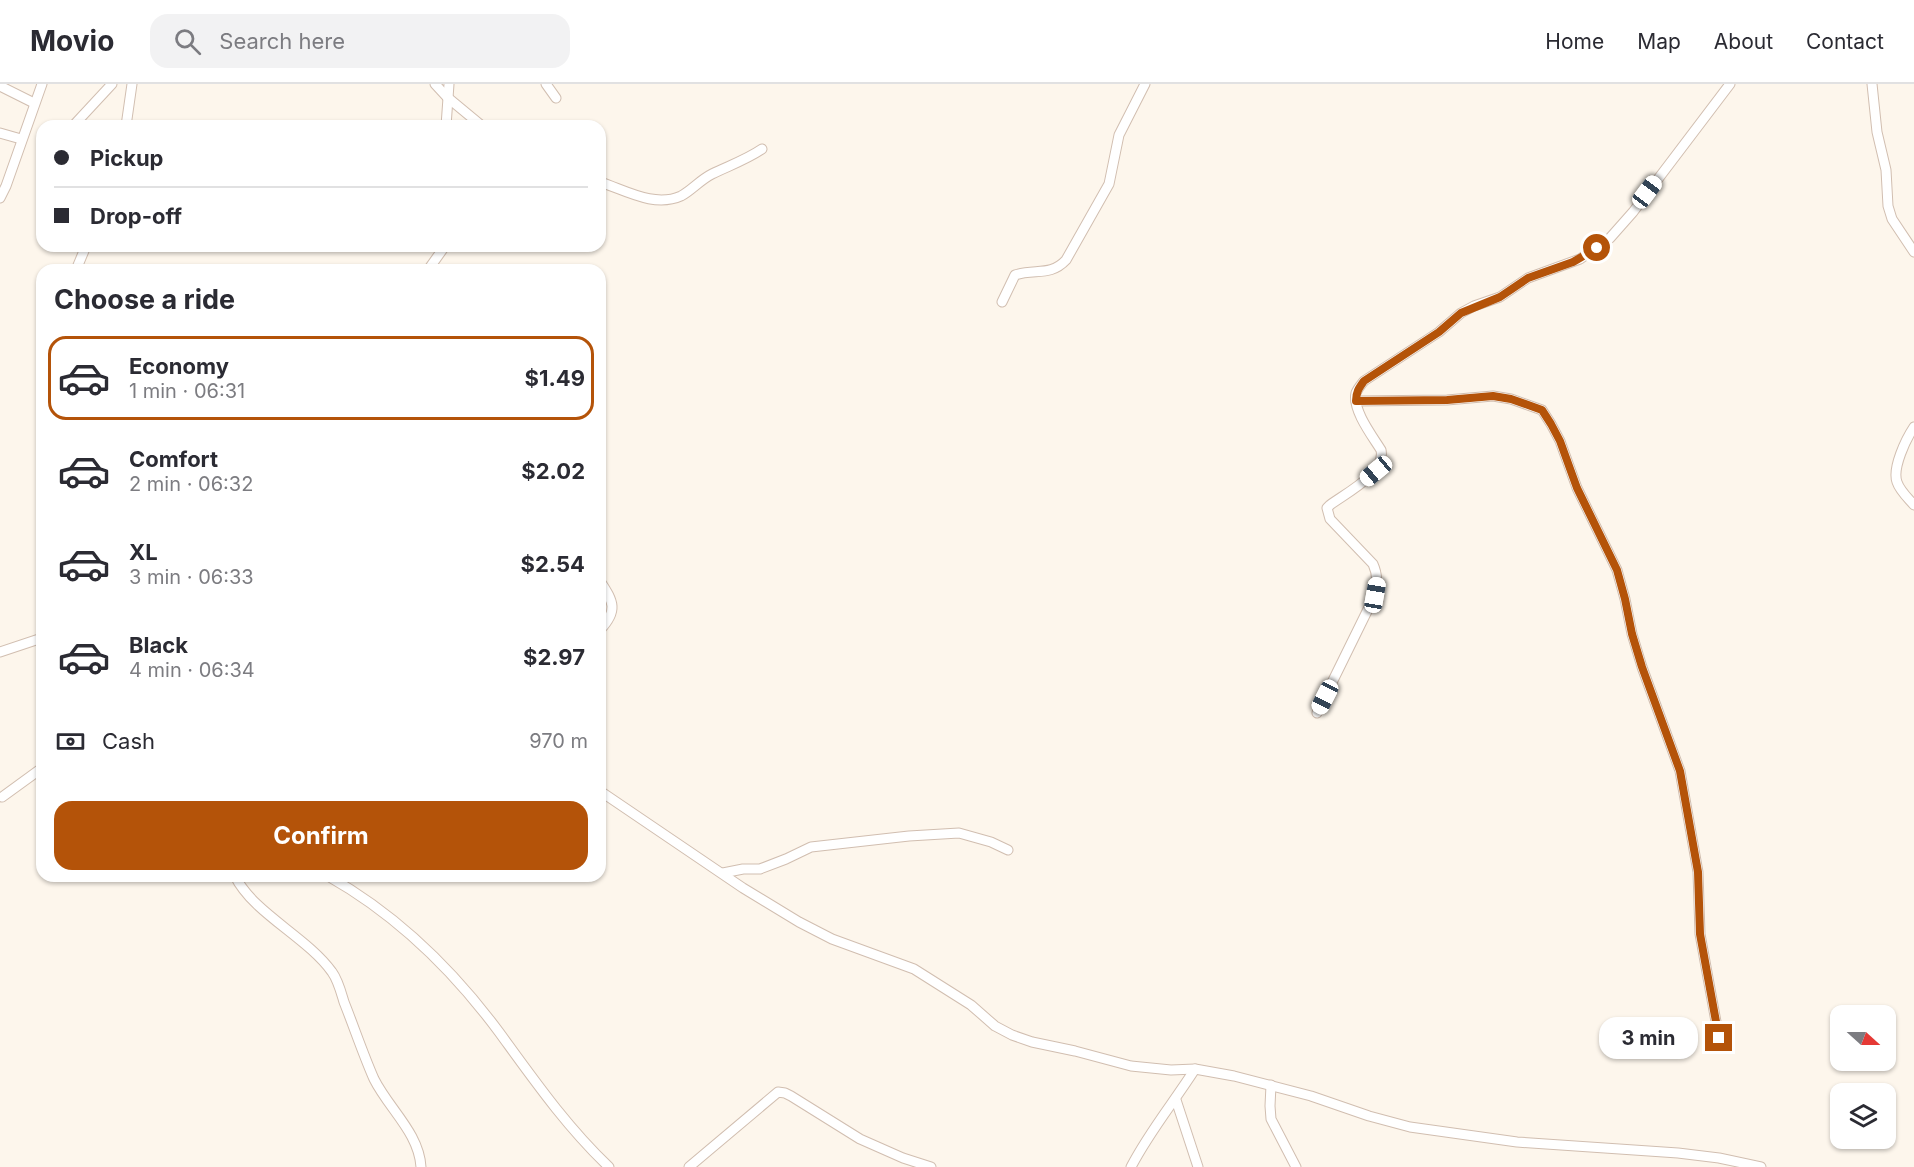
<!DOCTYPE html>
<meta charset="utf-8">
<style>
body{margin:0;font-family:Inter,sans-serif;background:#f2f2f3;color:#2b2b33;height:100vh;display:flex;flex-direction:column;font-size:22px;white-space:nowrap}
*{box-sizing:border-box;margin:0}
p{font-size:20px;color:#7c7c81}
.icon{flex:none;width:33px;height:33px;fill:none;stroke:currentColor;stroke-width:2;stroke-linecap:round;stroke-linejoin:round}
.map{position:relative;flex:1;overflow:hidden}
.sheet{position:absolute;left:36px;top:180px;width:570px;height:618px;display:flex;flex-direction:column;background:#fff;border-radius:18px;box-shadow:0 2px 4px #0004}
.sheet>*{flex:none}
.hud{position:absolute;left:36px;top:36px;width:570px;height:132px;border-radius:18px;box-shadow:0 2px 4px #0004;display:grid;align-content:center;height:132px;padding:0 18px;background:#fff}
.needle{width:39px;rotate:111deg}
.tools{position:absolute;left:1830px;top:921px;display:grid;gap:12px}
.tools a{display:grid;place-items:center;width:66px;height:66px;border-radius:12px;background:#fff;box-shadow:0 2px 4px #0004;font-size:30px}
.end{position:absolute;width:27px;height:27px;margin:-14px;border:8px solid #b45309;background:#fff;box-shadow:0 0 0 3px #fff}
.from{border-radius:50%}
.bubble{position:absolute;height:42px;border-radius:18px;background:#fff;box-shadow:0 2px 4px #0004;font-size:20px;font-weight:700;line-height:42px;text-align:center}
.car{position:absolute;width:18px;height:36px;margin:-18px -9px;border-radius:8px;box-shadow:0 0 4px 2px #0007;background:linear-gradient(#fff 24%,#345 0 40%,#fff 0 76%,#345 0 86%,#fff 0)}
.hud b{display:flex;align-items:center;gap:21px;height:57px;font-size:22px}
.hud b+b{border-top:2px solid #e1e1e2}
.hud i{width:15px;height:15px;background:#2b2b33}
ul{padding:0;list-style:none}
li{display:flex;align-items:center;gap:18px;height:84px;margin:0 12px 9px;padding:0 6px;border:3px solid transparent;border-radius:18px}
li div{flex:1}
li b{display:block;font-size:22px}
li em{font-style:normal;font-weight:700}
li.active{border-color:#b45309}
li>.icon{width:54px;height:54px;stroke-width:1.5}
h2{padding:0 18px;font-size:27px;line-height:72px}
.pay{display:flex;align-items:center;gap:15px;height:66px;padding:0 18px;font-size:22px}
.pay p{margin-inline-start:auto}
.primary-button{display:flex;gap:12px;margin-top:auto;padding:12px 18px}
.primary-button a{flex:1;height:69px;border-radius:18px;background:#b45309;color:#fff;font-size:24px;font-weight:700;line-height:69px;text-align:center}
header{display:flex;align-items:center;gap:36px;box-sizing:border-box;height:84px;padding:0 30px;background:#fff;border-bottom:2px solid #e1e1e2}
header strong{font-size:28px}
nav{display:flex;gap:33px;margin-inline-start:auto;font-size:21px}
.search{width:420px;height:54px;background:#f2f2f3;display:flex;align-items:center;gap:15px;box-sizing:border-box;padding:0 21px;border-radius:18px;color:#7c7c81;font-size:22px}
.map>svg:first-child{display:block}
</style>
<header>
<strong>Movio</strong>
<div class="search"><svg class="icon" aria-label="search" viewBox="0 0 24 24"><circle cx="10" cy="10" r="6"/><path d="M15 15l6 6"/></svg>Search here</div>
<nav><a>Home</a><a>Map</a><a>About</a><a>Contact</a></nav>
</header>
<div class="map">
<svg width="1914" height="1083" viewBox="0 0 1914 1083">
<rect width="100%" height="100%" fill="#fdf6ec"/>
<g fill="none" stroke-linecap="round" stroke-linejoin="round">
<g stroke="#d1beb0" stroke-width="11">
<g id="street">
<path d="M435,0L447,13L482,42"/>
<path d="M546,0L556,14"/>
<path d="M1872,0L1877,48L1886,86L1888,122L1892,135L1914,168"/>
<path d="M0,2L34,19"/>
<path d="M73,42L112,0"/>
<path d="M126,42L132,0"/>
<path d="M446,42L449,0"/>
<path d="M0,49L21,55"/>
<path d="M600,98C625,106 654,124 681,112C692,106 700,96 712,90C728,82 746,76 762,65"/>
<path d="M0,114L6,102L42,0"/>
<path d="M76,186L86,162"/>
<path d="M428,186L445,162"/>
<path d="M1002,218L1015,191C1035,184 1050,193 1066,176L1109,100L1119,51L1145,0"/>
<path d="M1356,317L1447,316L1493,312L1511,315L1542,326L1551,340L1560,357L1577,404L1617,486L1625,515L1632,550L1642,583L1680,687L1698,788L1700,850L1719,954"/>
<path d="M1914,343C1906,355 1892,384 1897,398C1900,407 1908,414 1914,421"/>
<path d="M600,497C614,518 618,527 600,546"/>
<path d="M0,568L42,554"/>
<path d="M1317,629L1375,511C1377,500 1378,491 1373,480L1330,435L1327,424L1330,421C1346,409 1386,389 1381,366C1373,353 1352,326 1356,309C1358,304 1361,301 1364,297L1439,248L1461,229L1474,222L1500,213L1528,194L1580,175L1610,154L1633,128L1730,0"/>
<path d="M600,707L743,804L799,838L832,855L914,885L971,921L995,942L1012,951L1032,958L1075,967L1131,982L1171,986L1195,985L1234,992L1311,1012L1369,1032L1410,1043L1517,1058L1678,1069L1719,1074L1761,1083"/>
<path d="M2,713L42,684"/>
<path d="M723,789L743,785H760L786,775L811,763L909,752L959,749L991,758L1008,766"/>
<path d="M235,792C253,829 307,853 332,888C338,896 341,908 344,918C354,943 363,970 374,995C389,1025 419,1049 421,1083"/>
<path d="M328,792C397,831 453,886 499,948C534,996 566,1042 609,1083"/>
<path d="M1271,1001L1270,1022L1271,1035L1296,1083"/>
<path d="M1176,1016L1198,1083"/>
<path d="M689,1083L778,1008L785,1009L791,1012L860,1055L903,1074L931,1083"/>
<path d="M1131,1083C1149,1048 1174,1018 1195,985"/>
</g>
</g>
<use href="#street" stroke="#fff" stroke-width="9"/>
</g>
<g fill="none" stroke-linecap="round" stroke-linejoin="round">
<path stroke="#b45309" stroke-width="8" d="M1597,164L1573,178L1528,194L1500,213L1461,229L1439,248L1364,297C1359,304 1356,308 1356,317L1447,316L1493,312L1511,315L1542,326L1551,340L1560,357L1577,404L1617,486L1625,515L1632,550L1642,583L1680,687L1698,788L1700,850L1719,954"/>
</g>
</svg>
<div class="tools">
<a><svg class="needle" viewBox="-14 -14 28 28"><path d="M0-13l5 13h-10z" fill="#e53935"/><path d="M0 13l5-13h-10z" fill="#7c7c81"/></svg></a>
<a><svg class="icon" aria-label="layers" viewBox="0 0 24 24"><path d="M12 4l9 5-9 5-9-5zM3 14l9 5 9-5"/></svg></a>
</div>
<i class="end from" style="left:1597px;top:164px"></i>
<i class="end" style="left:1719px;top:954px"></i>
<div class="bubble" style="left:1599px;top:933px;width:99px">3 min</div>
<i class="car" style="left:1647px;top:108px;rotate:37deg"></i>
<i class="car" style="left:1376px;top:387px;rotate:230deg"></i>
<i class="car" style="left:1375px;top:511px;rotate:10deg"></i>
<i class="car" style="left:1325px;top:613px;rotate:207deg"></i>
<div class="hud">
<b><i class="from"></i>Pickup</b>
<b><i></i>Drop-off</b>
</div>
<section class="sheet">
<h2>Choose a ride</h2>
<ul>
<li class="active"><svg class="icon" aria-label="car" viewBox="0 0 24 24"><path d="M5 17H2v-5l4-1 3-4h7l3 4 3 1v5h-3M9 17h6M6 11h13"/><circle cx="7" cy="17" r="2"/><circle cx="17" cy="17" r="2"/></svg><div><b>Economy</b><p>1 min · 06:31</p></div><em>$1.49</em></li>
<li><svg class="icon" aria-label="car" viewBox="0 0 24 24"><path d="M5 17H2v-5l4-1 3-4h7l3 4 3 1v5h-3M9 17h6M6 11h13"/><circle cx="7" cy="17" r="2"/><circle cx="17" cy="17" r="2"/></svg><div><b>Comfort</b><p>2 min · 06:32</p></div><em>$2.02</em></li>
<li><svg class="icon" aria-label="car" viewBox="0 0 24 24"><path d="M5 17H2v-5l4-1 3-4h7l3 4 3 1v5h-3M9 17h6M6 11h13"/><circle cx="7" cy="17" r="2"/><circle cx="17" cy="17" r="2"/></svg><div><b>XL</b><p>3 min · 06:33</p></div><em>$2.54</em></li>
<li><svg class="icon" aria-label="car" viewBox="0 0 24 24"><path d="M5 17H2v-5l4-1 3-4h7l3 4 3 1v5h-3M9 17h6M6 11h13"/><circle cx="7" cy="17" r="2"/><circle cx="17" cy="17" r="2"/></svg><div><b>Black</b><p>4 min · 06:34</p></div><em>$2.97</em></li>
</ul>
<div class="pay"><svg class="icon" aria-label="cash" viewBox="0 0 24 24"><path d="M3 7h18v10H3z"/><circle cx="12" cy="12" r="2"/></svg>Cash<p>970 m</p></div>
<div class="primary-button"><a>Confirm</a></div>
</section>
</div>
